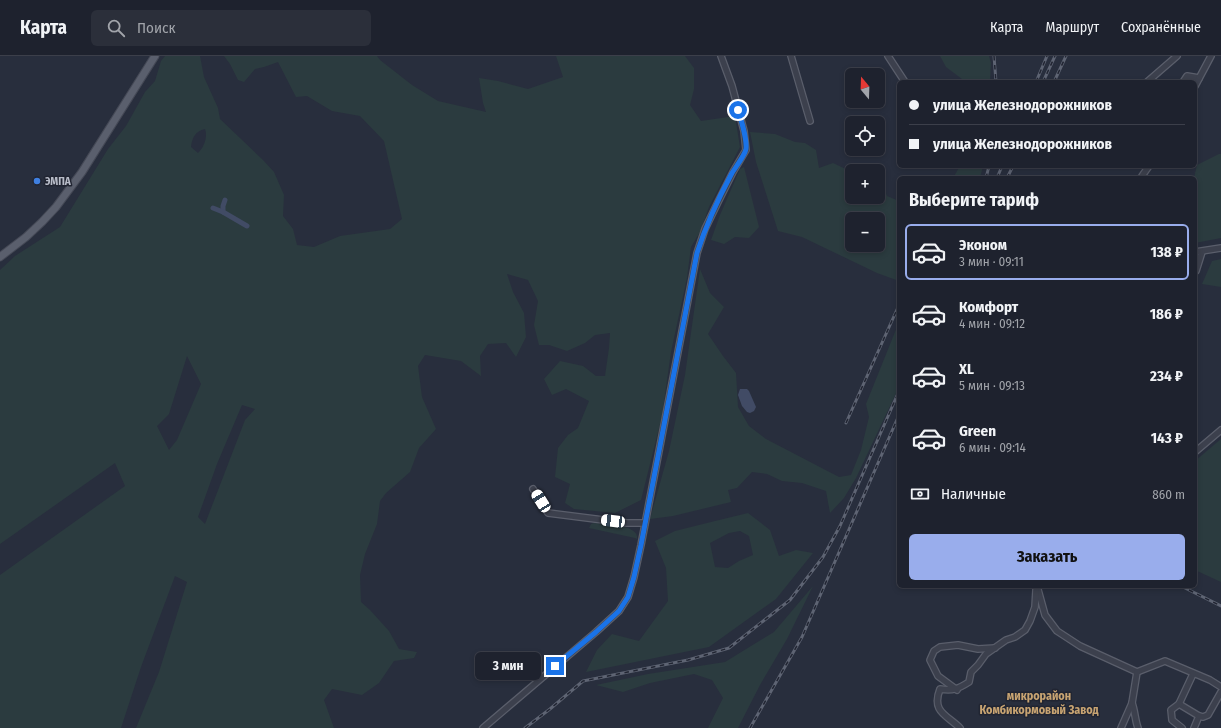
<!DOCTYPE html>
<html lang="ru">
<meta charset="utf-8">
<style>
body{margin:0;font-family:"Fira Sans Condensed",sans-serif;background:#2b2f3a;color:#f1f3f6;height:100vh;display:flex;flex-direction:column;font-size:15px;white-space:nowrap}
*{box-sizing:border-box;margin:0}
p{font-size:13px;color:#a1a4aa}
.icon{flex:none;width:22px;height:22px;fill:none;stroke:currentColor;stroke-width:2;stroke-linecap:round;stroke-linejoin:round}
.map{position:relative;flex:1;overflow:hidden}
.sheet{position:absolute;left:897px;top:120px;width:300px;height:412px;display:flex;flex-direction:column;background:#1e222e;border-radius:6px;box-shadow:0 2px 6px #0003,0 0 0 1px #3c3f4a}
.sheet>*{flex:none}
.hud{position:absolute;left:897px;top:24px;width:300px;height:88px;border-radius:6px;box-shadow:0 2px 6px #0003,0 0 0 1px #3c3f4a;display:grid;align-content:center;height:88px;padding:0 12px;background:#1e222e}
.needle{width:26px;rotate:341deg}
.tools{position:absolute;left:845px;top:12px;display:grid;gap:8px}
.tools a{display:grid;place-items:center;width:40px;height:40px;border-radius:6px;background:#1e222e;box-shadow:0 2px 6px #0003,0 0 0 1px #3c3f4a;font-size:20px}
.end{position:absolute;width:18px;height:18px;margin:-9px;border:5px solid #1a73e8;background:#fff;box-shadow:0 0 0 2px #fff}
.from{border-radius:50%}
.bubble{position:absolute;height:28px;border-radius:6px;background:#1e222e;box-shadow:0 2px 6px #0003,0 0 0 1px #3c3f4a;font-size:13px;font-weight:700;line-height:28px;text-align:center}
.car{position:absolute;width:12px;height:24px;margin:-12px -6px;border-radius:5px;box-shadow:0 0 3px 1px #0007;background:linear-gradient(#fff 24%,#345 0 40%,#fff 0 76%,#345 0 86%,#fff 0)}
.hud b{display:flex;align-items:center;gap:14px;height:38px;font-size:15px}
.hud b+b{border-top:1px solid #3c3f4a}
.hud i{width:10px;height:10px;background:#f1f3f6}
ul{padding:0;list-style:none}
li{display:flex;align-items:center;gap:12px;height:56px;margin:0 8px 6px;padding:0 4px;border:2px solid transparent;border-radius:6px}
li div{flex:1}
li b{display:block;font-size:15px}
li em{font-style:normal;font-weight:700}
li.current{border-color:#99adec}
li>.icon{width:36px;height:36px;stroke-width:1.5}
h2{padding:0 12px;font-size:18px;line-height:48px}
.pay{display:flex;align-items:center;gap:10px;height:44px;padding:0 12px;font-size:15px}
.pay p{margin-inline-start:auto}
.cta{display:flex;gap:8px;margin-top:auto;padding:8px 12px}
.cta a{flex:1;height:46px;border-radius:6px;background:#99adec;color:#111;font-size:16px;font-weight:700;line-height:46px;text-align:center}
header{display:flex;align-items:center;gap:24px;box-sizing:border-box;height:56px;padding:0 20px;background:#1e222e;border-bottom:1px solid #3c3f4a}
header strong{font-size:19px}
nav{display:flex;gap:22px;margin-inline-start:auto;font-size:14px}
.search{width:280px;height:36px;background:#2b2f3a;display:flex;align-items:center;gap:10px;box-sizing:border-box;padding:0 14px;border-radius:6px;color:#a1a4aa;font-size:15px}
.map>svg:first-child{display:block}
</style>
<header>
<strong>Карта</strong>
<div class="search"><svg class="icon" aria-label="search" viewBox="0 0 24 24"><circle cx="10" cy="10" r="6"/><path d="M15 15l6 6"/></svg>Поиск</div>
<nav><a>Карта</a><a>Маршрут</a><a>Сохранённые</a></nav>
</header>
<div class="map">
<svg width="1221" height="672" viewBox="0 0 1221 672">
<rect width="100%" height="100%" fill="#282e3d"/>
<g fill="#2b3b3f" fill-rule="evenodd">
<path d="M165,0H200L204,21L218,52L220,63L263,104L274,116L284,139L283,160L293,173L297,189L314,191L340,180L390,173L402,163L384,85L360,60L332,55L307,40L296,41L278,6L264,11L255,13L244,26L238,24L230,8L224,0H377L380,4L412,29L438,45L486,56L483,47L479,22L498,25L528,33L563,21L556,0H685L694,12V33L690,49L701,65L735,60L740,91L709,151L700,176L691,191L687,222L671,296L662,360L641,444L615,457L574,453L565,447L570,428L555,421L558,392L568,379L578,372L589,345L566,333L552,339L544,323L560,305L583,310L596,320H605L609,292L610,277L595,279L585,287L567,295L549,289H539L534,269L538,245L528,224L507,218L513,236L524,257L526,281L516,301L506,287L488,288L480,300L481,320L461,305L425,299L418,310L422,341L436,373L419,392L410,416L386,437L380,445L377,468L365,498L360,519L361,546L370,554L389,575L399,593L417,596L414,602L394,605L379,627L362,639L332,633L324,644L334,672H136L159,616L187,526L175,520L141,611L121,672H0V519L125,430L115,407L0,488V214L15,200L60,171L108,93L126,70L145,36L155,25L161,5ZM205,73C208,80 204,92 198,97L191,91C192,82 195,75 205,73ZM187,300L201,328L177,384L169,394L157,370L169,358ZM242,349L255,353L245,364L205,468L198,461L217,408Z"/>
<path d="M940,0H989L991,7L990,26H966L946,11Z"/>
<path d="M750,76L775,78L795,86L805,87L816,94L819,112L833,107L852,116V141H878V124H881L887,140L899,145V225L877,217L802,181L778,175L756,106ZM852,163H878V189H852Z"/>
<path d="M1219,98H1221V182L1195,187L1194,122L1197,109Z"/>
<path d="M960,110H983L980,122H953Z"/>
<path d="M744,111L759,171L749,182L735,181L724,188L711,184L720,159L740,113Z"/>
<path d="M1221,203V231L1202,228L1212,205Z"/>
<path d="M700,213L710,237L724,251L708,278L723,300L736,317L738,351L749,370L766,383L839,421L851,419L861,394L869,361L866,348L899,266V331L856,422L844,442L830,457L826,435L802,427L782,425L767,418L752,416L737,432L728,434L731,446L673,460L650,463L669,395L685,319Z"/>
<path d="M1221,383V526L1195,514V405Z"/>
<path d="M748,457L770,474L779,500L796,494L813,497L776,543L709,591L586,616L597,594L612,578L639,585L668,545L666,512L655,485L675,475L711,466ZM740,475L749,480L753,499L739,505L728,512L715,511L710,487L729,477Z"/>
<path d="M594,467C605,468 640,469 637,483L635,482L589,472L591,468Z"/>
<path d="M813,530L787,583L760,629L738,672H708L723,642L712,624L694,618L650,627L623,636L596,629L648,618L725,606L774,576Z"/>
</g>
<path fill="#414b65" d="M740,333H747L749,335L756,351L754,355L750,357L747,356L742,350L738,339Z"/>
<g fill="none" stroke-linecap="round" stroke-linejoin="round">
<g stroke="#414b65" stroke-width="5">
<path d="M225,144L223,150V156L247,170"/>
<path d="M213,152L223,156"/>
</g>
<g stroke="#5a5e6b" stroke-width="8">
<g id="minor">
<path d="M791,0L810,65"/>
<path d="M888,0L905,26"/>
<path d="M1147,26L1177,0"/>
<path d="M1183,26L1187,20L1199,22"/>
<path d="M1195,30L1211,0"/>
<path d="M1142,122V120L1149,110"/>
<path d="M1195,196L1221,192"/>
<path d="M1196,215L1202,196"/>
<path d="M1195,396L1221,374"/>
<path d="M533,433L548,457L627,467H645"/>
<path d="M1037,530L1045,559L1057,575L1080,590L1137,616L1165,605L1210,624L1221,631"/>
<path d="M957,634L938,620L930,604L934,595L940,591L958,589L978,593L995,592"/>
<path d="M1132,647C1135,655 1135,664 1138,672"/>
<path d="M1179,648L1199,660L1194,672"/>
<path d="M1199,660L1203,661L1208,659L1221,636"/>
<path d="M483,672L596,576L619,555L628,541L634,521L641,489L697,197L705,173L718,146L733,116L746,94L744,75L732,30L721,0"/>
<path d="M960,672C947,659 931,656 940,633C953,635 958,633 969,626L971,616L978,609L986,598L1006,584L1015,581L1025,574L1030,565L1035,551L1036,534"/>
<path d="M1121,672L1132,647L1137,616"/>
<path d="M1182,672L1172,664L1171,654L1179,648L1193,618"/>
</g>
</g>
<g stroke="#454956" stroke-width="9">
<path id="major" d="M0,201L26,181L42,166L56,151L82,116L155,0"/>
</g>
<use href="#minor" stroke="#3c404d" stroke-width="5.5"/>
<use href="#major" stroke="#5a5f6d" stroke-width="7"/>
<g stroke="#5e6473" stroke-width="3">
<g id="rail">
<path d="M994,0L996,26"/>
<path d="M1036,26L1047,0"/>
<path d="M1043,26L1055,0"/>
<path d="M1054,26L1066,0"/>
<path d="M986,122L989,110"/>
<path d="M997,122L1002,110"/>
<path d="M1007,122L1013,110"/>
<path d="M846,367L899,249"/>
<path d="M1181,530L1221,550"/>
<path d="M525,672L550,653L583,625L688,604L729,592L790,544L823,501L840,470L899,335"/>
<path d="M750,672L802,581L899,359"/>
</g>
</g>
<use href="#rail" stroke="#212532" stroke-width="1.5" stroke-dasharray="4.5" stroke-linecap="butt"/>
</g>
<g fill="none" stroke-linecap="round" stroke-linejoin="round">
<path stroke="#1a73e8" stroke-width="5" d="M555,610L596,576L619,555L628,541L634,521L641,489L697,197C706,169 718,143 732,117C735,112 745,99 746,93C747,84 741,63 738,54"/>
</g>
<circle fill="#3f7fe0" stroke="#212532" stroke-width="1.5" cx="37" cy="125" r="4"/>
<g text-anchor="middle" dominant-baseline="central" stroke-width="3" stroke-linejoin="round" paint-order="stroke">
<g font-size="11" font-weight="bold" fill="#b8bcc8" stroke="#212532" text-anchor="start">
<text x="45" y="125">ЭМПА</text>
</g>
<g font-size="12" font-weight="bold" fill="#c8a472" stroke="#212532">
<text x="1039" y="640">микрорайон<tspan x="1039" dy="14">Комбикормовый Завод</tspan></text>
</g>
</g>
</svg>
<div class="tools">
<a><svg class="needle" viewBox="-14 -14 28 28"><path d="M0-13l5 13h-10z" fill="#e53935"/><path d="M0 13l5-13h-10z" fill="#a1a4aa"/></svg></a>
<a><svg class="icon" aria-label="locate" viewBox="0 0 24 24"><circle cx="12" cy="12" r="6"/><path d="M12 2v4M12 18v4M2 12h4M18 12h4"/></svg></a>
<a>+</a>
<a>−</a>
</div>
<i class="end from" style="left:738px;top:54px"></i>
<i class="end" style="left:555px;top:610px"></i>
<div class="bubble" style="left:475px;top:596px;width:66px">3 мин</div>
<i class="car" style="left:541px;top:445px;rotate:328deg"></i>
<i class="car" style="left:613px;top:465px;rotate:277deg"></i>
<div class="hud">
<b><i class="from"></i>улица Железнодорожников</b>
<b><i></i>улица Железнодорожников</b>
</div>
<section class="sheet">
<h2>Выберите тариф</h2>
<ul>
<li class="current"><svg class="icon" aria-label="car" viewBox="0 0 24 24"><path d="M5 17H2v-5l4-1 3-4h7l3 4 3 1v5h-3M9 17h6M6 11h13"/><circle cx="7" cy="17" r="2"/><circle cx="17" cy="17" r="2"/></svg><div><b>Эконом</b><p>3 мин · 09:11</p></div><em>138 ₽</em></li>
<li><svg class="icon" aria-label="car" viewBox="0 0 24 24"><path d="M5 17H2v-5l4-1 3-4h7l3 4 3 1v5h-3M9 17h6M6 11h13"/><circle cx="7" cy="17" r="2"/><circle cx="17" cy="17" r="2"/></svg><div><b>Комфорт</b><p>4 мин · 09:12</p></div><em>186 ₽</em></li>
<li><svg class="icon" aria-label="car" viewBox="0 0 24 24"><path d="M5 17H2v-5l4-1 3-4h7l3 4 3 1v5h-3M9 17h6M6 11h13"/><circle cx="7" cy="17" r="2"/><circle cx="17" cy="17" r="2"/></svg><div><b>XL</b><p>5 мин · 09:13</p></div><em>234 ₽</em></li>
<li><svg class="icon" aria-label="car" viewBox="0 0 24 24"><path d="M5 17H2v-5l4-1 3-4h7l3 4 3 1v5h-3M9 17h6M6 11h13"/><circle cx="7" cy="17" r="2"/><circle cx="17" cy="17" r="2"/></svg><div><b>Green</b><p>6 мин · 09:14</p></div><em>143 ₽</em></li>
</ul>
<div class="pay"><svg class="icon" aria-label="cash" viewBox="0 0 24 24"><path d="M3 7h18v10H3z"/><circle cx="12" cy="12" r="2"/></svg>Наличные<p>860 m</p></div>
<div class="cta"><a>Заказать</a></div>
</section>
</div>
